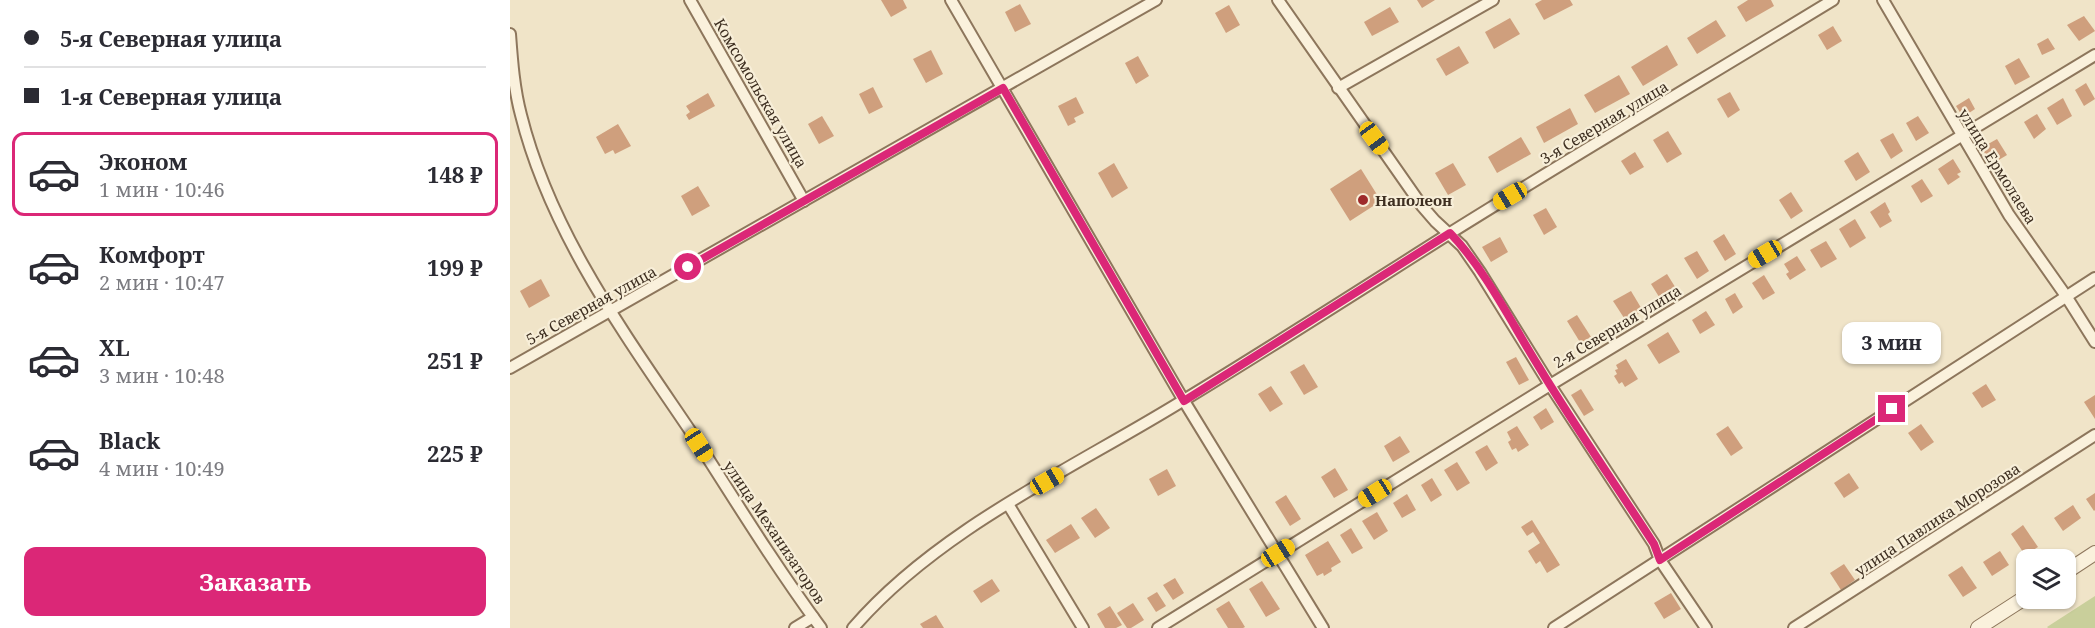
<!DOCTYPE html>
<html lang="ru">
<meta charset="utf-8">
<style>
body{margin:0;font-family:"Noto Serif",serif;background:#f2f2f3;color:#2b2b33;height:100vh;display:flex;flex-direction:column;font-size:22px;white-space:nowrap}
*{box-sizing:border-box;margin:0}
p{font-size:20px;color:#7c7c81}
.icon{flex:none;width:33px;height:33px;fill:none;stroke:currentColor;stroke-width:2;stroke-linecap:round;stroke-linejoin:round}
.map{position:relative;flex:1;overflow:hidden}
.details{display:flex;flex-direction:column;background:#fff;width:510px}
.details>*{flex:none}
.top-card{display:grid;align-content:center;height:132px;padding:0 24px;background:#fff}
.tools{position:absolute;left:1506px;top:549px;display:grid;gap:12px}
.tools a{display:grid;place-items:center;width:60px;height:60px;border-radius:12px;background:#fff;box-shadow:0 2px 4px #0004;font-size:30px}
.end{position:absolute;width:27px;height:27px;margin:-14px;border:8px solid #db2777;background:#fff;box-shadow:0 0 0 3px #fff}
.from{border-radius:50%}
.bubble{position:absolute;height:42px;border-radius:12px;background:#fff;box-shadow:0 2px 4px #0004;font-size:20px;font-weight:700;line-height:42px;text-align:center}
.car{position:absolute;width:18px;height:36px;margin:-18px -9px;border-radius:8px;box-shadow:0 0 4px 2px #0007;background:linear-gradient(#f5c518 24%,#345 0 40%,#f5c518 0 76%,#345 0 86%,#f5c518 0)}
.top-card b{display:flex;align-items:center;gap:21px;height:57px;font-size:22px}
.top-card b+b{border-top:2px solid #e1e1e2}
.top-card i{width:15px;height:15px;background:#2b2b33}
ul{padding:0;list-style:none}
li{display:flex;align-items:center;gap:18px;height:84px;margin:0 12px 9px;padding:0 12px;border:3px solid transparent;border-radius:12px}
li div{flex:1}
li b{display:block;font-size:22px}
li em{font-style:normal;font-weight:700}
li.active{border-color:#db2777}
li>.icon{width:54px;height:54px;stroke-width:1.5}
.primary-button{display:flex;gap:12px;margin-top:auto;padding:12px 24px}
.primary-button a{flex:1;height:69px;border-radius:12px;background:#db2777;color:#fff;font-size:24px;font-weight:700;line-height:69px;text-align:center}
main{display:flex;flex:1;min-height:0}
.map>svg:first-child{display:block}
</style>
<main>
<section class="details">
<div class="top-card">
<b><i class="from"></i>5-я Северная улица</b>
<b><i></i>1-я Северная улица</b>
</div>
<ul>
<li class="active"><svg class="icon" aria-label="car" viewBox="0 0 24 24"><path d="M5 17H2v-5l4-1 3-4h7l3 4 3 1v5h-3M9 17h6M6 11h13"/><circle cx="7" cy="17" r="2"/><circle cx="17" cy="17" r="2"/></svg><div><b>Эконом</b><p>1 мин · 10:46</p></div><em>148 ₽</em></li>
<li><svg class="icon" aria-label="car" viewBox="0 0 24 24"><path d="M5 17H2v-5l4-1 3-4h7l3 4 3 1v5h-3M9 17h6M6 11h13"/><circle cx="7" cy="17" r="2"/><circle cx="17" cy="17" r="2"/></svg><div><b>Комфорт</b><p>2 мин · 10:47</p></div><em>199 ₽</em></li>
<li><svg class="icon" aria-label="car" viewBox="0 0 24 24"><path d="M5 17H2v-5l4-1 3-4h7l3 4 3 1v5h-3M9 17h6M6 11h13"/><circle cx="7" cy="17" r="2"/><circle cx="17" cy="17" r="2"/></svg><div><b>XL</b><p>3 мин · 10:48</p></div><em>251 ₽</em></li>
<li><svg class="icon" aria-label="car" viewBox="0 0 24 24"><path d="M5 17H2v-5l4-1 3-4h7l3 4 3 1v5h-3M9 17h6M6 11h13"/><circle cx="7" cy="17" r="2"/><circle cx="17" cy="17" r="2"/></svg><div><b>Black</b><p>4 мин · 10:49</p></div><em>225 ₽</em></li>
</ul>
<div class="primary-button"><a>Заказать</a></div>
</section>
<div class="map">
<svg width="1585" height="628" viewBox="0 0 1585 628">
<rect width="100%" height="100%" fill="#f0e4c8"/>
<path fill="#c9cf9b" d="M1585,596V628H1538L1537,627Z"/>
<g fill="#cf9f7d">
<path d="M371,0H393L397,8L381,17Z"/>
<path d="M907,0H925L912,8Z"/>
<path d="M1032,0H1060L1063,5L1034,20L1025,4Z"/>
<path d="M1238,0H1261L1264,6L1236,22L1227,7Z"/>
<path d="M510,4L521,24L505,32L495,12Z"/>
<path d="M719,5L730,25L716,33L705,13Z"/>
<path d="M880,7L889,22L862,36L854,22Z"/>
<path d="M1574,16L1585,31L1569,41L1557,25Z"/>
<path d="M1000,18L1010,34L984,49L975,32Z"/>
<path d="M1206,20L1216,36L1187,54L1177,38Z"/>
<path d="M1323,26L1332,41L1317,50L1308,35Z"/>
<path d="M1538,38L1545,49L1532,55L1527,44Z"/>
<path d="M1157,45L1168,65L1133,86L1121,67Z"/>
<path d="M949,46L959,63L936,76L926,59Z"/>
<path d="M421,50L433,74L416,83L403,59Z"/>
<path d="M628,56L639,76L626,84L615,63Z"/>
<path d="M1509,58L1520,77L1505,85L1495,66Z"/>
<path d="M1109,75L1120,94L1085,113L1074,95Z"/>
<path d="M1576,83L1585,99L1574,106L1565,90Z"/>
<path d="M363,87L373,107L359,114L349,94Z"/>
<path d="M1220,92L1230,110L1218,118L1207,99Z"/>
<path d="M198,93L205,106L179,120L176,115L180,112L176,106Z"/>
<path d="M566,97L574,113L564,118L566,122L558,126L548,106Z"/>
<path d="M1459,98L1465,109L1453,117L1446,106Z"/>
<path d="M1553,98L1562,116L1547,125L1537,108Z"/>
<path d="M1060,108L1068,124L1034,143L1026,127Z"/>
<path d="M1527,114L1536,129L1524,139L1514,122Z"/>
<path d="M312,116L324,136L309,144L298,124Z"/>
<path d="M1408,116L1419,133L1406,141L1396,123Z"/>
<path d="M108,124L121,146L105,154L103,150L95,154L86,137Z"/>
<path d="M1158,131L1172,154L1157,163L1143,140Z"/>
<path d="M1383,133L1393,151L1381,159L1370,140Z"/>
<path d="M1011,137L1021,154L987,173L978,157Z"/>
<path d="M1487,139L1497,155L1482,164L1471,148Z"/>
<path d="M1125,152L1134,167L1120,175L1111,161Z"/>
<path d="M1348,152L1360,172L1346,181L1334,161Z"/>
<path d="M1443,159L1451,172L1447,174L1450,177L1438,185L1428,169Z"/>
<path d="M604,163L618,188L602,198L588,173Z"/>
<path d="M943,163L956,185L938,195L925,173Z"/>
<path d="M851,169L871,201L840,221L820,189Z"/>
<path d="M1412,179L1423,196L1411,203L1401,186Z"/>
<path d="M188,186L200,206L182,216L171,196Z"/>
<path d="M1281,192L1293,211L1281,219L1269,200Z"/>
<path d="M1375,202L1380,212L1378,214L1382,221L1370,228L1360,212Z"/>
<path d="M1036,208L1047,227L1034,235L1023,215Z"/>
<path d="M1345,219L1356,238L1340,248L1329,229Z"/>
<path d="M1214,234L1226,254L1215,261L1203,241Z"/>
<path d="M990,237L998,252L981,262L972,247Z"/>
<path d="M1316,241L1327,259L1311,268L1300,250Z"/>
<path d="M1187,251L1199,271L1187,279L1174,258Z"/>
<path d="M1287,256L1296,270L1280,280L1276,274L1279,272L1274,264Z"/>
<path d="M1157,274L1167,290L1151,300L1141,284Z"/>
<path d="M1254,275L1265,293L1253,300L1242,283Z"/>
<path d="M31,279L40,296L19,308L10,291Z"/>
<path d="M1121,291L1133,311L1116,321L1103,301Z"/>
<path d="M1225,293L1233,307L1223,314L1215,299Z"/>
<path d="M1196,311L1205,325L1190,334L1182,320Z"/>
<path d="M1067,315L1083,340L1073,347L1057,321Z"/>
<path d="M1158,332L1170,352L1149,364L1137,345Z"/>
<path d="M1006,357L1019,380L1009,385L996,362Z"/>
<path d="M1116,359L1128,379L1115,387L1112,382L1109,384L1104,376L1107,374L1105,370L1108,369L1106,365Z"/>
<path d="M794,364L808,387L794,395L780,372Z"/>
<path d="M1476,384L1486,400L1472,408L1462,393Z"/>
<path d="M761,386L773,404L760,412L748,394Z"/>
<path d="M1071,389L1084,410L1074,416L1061,395Z"/>
<path d="M1585,395V419L1574,402Z"/>
<path d="M1036,408L1044,422L1031,430L1023,417Z"/>
<path d="M1411,424L1424,442L1411,451L1398,433Z"/>
<path d="M1007,426L1019,445L1008,452L1006,448L1002,450L998,442L1001,440L997,432Z"/>
<path d="M1218,426L1233,448L1221,456L1206,434Z"/>
<path d="M890,436L900,452L883,462L874,446Z"/>
<path d="M977,445L988,463L976,471L965,452Z"/>
<path d="M947,462L960,483L947,491L934,470Z"/>
<path d="M825,468L838,490L824,498L811,477Z"/>
<path d="M657,469L666,486L648,496L639,479Z"/>
<path d="M1339,473L1349,488L1334,498L1324,483Z"/>
<path d="M922,478L932,495L921,502L911,485Z"/>
<path d="M1585,493V510L1584,511L1576,499Z"/>
<path d="M897,494L906,510L892,518L883,503Z"/>
<path d="M776,495L791,519L780,526L765,502Z"/>
<path d="M1563,505L1571,518L1553,531L1544,518Z"/>
<path d="M586,508L600,528L585,538L571,518Z"/>
<path d="M867,512L878,531L864,540L852,521Z"/>
<path d="M1022,520L1050,565L1037,573L1030,561L1026,564L1018,551L1030,543L1023,532L1017,536L1011,527Z"/>
<path d="M561,524L570,538L545,553L536,540Z"/>
<path d="M1513,525L1528,547L1515,555L1501,534Z"/>
<path d="M841,528L853,548L842,554L830,535Z"/>
<path d="M818,541L831,562L821,568L822,571L814,576L813,573L807,576L795,555Z"/>
<path d="M1490,551L1499,565L1482,576L1473,562Z"/>
<path d="M1334,564L1345,580L1331,590L1320,573Z"/>
<path d="M1452,566L1467,588L1453,597L1438,575Z"/>
<path d="M665,578L674,593L663,600L653,585Z"/>
<path d="M482,579L490,591L471,603L463,591Z"/>
<path d="M752,581L770,609L756,617L739,589Z"/>
<path d="M647,592L656,606L646,612L637,598Z"/>
<path d="M1161,593L1171,609L1154,619L1144,603Z"/>
<path d="M719,601L735,627L733,628H718L706,609Z"/>
<path d="M623,603L634,620L621,628H617L607,613Z"/>
<path d="M600,606L612,625L606,628H595L587,614Z"/>
<path d="M426,615L434,628H413L410,624Z"/>
</g>
<g fill="none" stroke-linecap="round" stroke-linejoin="round">
<g stroke="#8d765c" stroke-width="14">
<g id="minor">
<path d="M180,0L294,201"/>
<path d="M441,0L674,401L813,628"/>
<path d="M768,0L912,206L925,221L952,246L970,272L1040,385L1144,544L1150,560L1196,628"/>
<path d="M1373,0L1499,215L1556,296L1585,342"/>
<path d="M0,34C2,61 4,89 11,115C41,235 117,337 185,438C226,502 266,567 311,628"/>
<path d="M828,88L983,0"/>
<path d="M0,368L646,0"/>
<path d="M498,504L573,628"/>
<path d="M285,628L303,617"/>
<path d="M343,628C428,529 564,468 674,400C763,346 850,290 937,235C1065,155 1195,78 1323,0"/>
<path d="M648,628L1040,385L1585,55"/>
<path d="M1044,628L1585,278"/>
<path d="M1284,628L1585,435"/>
</g>
</g>
<g stroke="#8d765c" stroke-width="16">
<g id="tertiary">
<path d="M1556,572L1585,553"/>
<path d="M1468,628L1516,597"/>
</g>
</g>
<use href="#minor" stroke="#faf1dc" stroke-width="10"/>
<use href="#tertiary" stroke="#faf1dc" stroke-width="14"/>
</g>
<g fill="none" stroke-linecap="round" stroke-linejoin="round">
<path stroke="#db2777" stroke-width="8" d="M178,267L493,88L674,401L940,233C975,269 1002,324 1029,367C1065,427 1106,485 1144,544L1150,560L1382,409"/>
</g>
<circle fill="#9e2a2b" stroke="#f7eed8" stroke-width="2" cx="853" cy="200" r="6"/>
<g text-anchor="middle" dominant-baseline="central" stroke-width="4.5" stroke-linejoin="round" paint-order="stroke">
<g font-size="15" fill="#3d2e20" stroke="#f7eed8">
<text transform="translate(251 93) rotate(60)">Комсомольская улица</text>
<text transform="translate(1094 122) rotate(-31)">3-я Северная улица</text>
<text transform="translate(1488 166) rotate(58)">улица Ермолаева</text>
<text transform="translate(81 305) rotate(-29)">5-я Северная улица</text>
<text transform="translate(1107 326) rotate(-31)">2-я Северная улица</text>
<text transform="translate(1427 519) rotate(-33)">улица Павлика Морозова</text>
<text transform="translate(265 532) rotate(56)">улица Механизаторов</text>
</g>
<g font-size="15" font-weight="bold" fill="#3d2e20" stroke="#f7eed8" text-anchor="start">
<text x="865" y="200">Наполеон</text>
</g>
</g>
</svg>
<div class="tools">
<a><svg class="icon" aria-label="layers" viewBox="0 0 24 24"><path d="M12 4l9 5-9 5-9-5zM3 14l9 5 9-5"/></svg></a>
</div>
<i class="end from" style="left:178px;top:267px"></i>
<i class="end" style="left:1382px;top:409px"></i>
<div class="bubble" style="left:1332px;top:322px;width:99px">3 мин</div>
<i class="car" style="left:864px;top:138px;rotate:144deg"></i>
<i class="car" style="left:1000px;top:196px;rotate:239deg"></i>
<i class="car" style="left:1255px;top:254px;rotate:239deg"></i>
<i class="car" style="left:189px;top:445px;rotate:147deg"></i>
<i class="car" style="left:537px;top:481px;rotate:60deg"></i>
<i class="car" style="left:865px;top:493px;rotate:238deg"></i>
<i class="car" style="left:768px;top:553px;rotate:58deg"></i>
</div>
</main>
